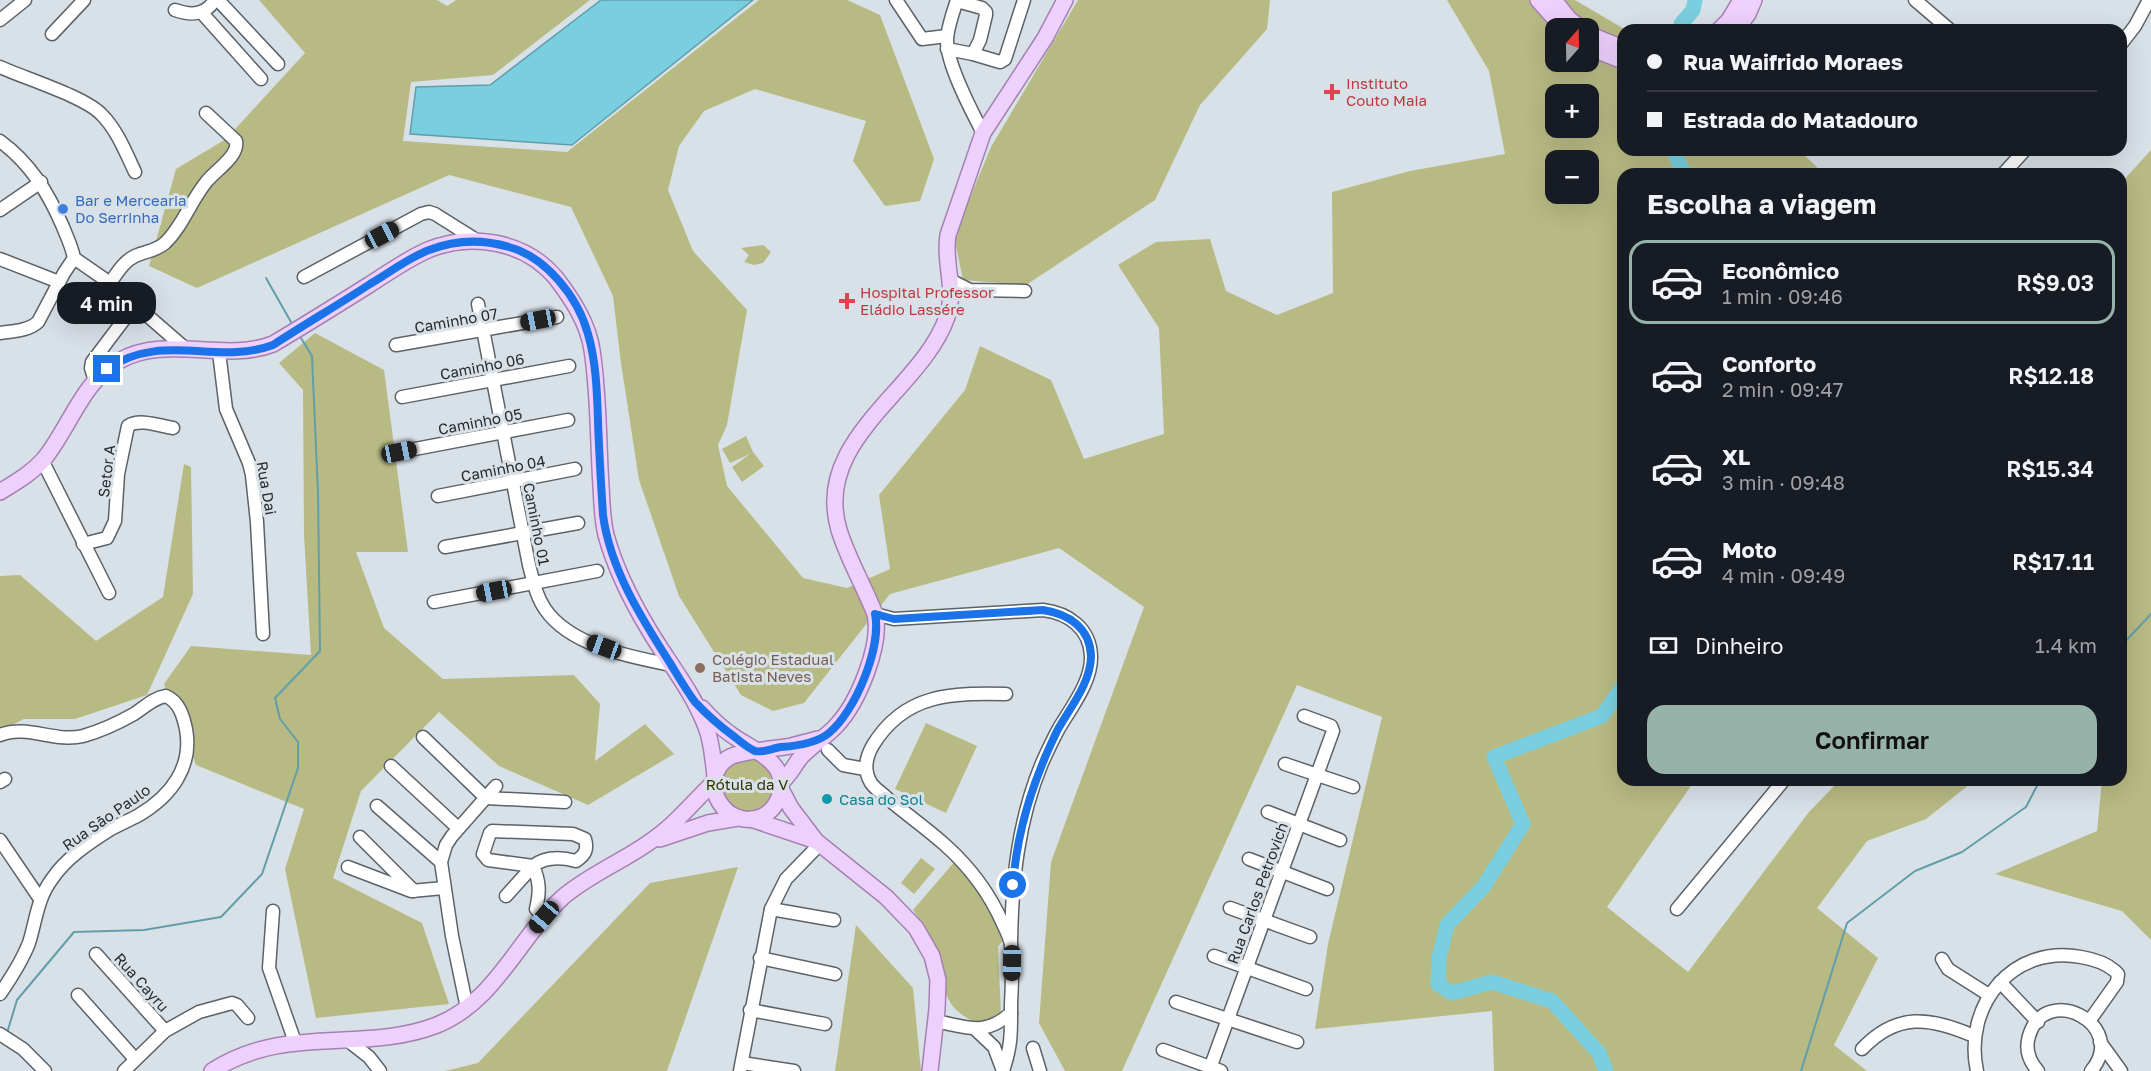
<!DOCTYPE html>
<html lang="pt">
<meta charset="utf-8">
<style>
body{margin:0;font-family:"Golos Text",sans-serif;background:#242831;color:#f1f3f6;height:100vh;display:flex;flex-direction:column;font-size:22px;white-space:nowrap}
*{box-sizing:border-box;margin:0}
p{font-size:20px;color:#9ea1a6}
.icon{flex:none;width:33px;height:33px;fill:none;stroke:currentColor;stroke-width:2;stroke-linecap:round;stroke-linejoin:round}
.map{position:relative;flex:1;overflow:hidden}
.panel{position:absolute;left:1617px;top:168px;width:510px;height:618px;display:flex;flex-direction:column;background:#171b24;border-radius:18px;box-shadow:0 6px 24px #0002}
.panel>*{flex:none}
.guide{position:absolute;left:1617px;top:24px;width:510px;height:132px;border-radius:18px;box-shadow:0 6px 24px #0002;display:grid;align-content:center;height:132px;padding:0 30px;background:#171b24}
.needle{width:39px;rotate:20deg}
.buttons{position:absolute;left:1545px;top:18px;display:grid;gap:12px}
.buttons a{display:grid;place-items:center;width:54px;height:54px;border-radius:12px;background:#171b24;box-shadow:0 6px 24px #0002;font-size:30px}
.end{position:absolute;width:27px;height:27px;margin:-14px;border:8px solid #1a73e8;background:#fff;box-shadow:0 0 0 3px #fff}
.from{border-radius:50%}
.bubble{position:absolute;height:42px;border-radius:18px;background:#171b24;box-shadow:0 6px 24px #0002;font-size:20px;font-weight:600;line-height:42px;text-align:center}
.car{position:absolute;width:18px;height:36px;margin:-18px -9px;border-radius:8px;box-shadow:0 0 4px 2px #0007;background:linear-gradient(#222 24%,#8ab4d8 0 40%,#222 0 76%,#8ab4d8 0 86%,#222 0)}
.guide b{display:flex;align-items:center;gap:21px;height:57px;font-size:22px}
.guide b+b{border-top:2px solid #363941}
.guide i{width:15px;height:15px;background:#f1f3f6}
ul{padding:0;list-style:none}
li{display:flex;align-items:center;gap:18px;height:84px;margin:0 12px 9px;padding:0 18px;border:3px solid transparent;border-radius:18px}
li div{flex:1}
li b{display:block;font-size:22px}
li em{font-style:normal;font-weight:600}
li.current{border-color:#97b2a9}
li>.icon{width:54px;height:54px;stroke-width:1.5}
h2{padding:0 30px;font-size:27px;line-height:72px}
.pay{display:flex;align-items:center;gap:15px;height:66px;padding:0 30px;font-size:22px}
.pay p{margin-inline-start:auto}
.primary-button{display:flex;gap:12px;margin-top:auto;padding:12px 30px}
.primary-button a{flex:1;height:69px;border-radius:18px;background:#97b2a9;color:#111;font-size:24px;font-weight:600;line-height:69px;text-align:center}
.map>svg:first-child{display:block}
</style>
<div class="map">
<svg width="2151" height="1071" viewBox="0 0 2151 1071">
<rect width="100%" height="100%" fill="#d9e1e8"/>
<g fill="#b7ba83" fill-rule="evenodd">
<path d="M259,0H437L447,6L456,0H590L493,75L411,82L403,141L567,152L759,0H847L880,15L934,159L920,201L885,206L853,161L866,121L755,89L704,111L679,146L668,190L693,251L747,310L727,425L718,445L727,486L803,578L847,588L890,569L879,495L965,390L980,346L1051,380L1084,459L1164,434L1159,328L1118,265L1156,242L1210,239L1226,291L1277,315L1333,293L1332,192L1410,171L1505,154L1489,71L1447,0H1575L1626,30H1623V150H1799L1824,174H1623V780H1695L1607,907L1688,972L1809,812L1840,780H1975L1926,819L1867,841L1817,908L1878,958L1834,1045L1867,1071H1494L1492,1011L1315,1029L1328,944L1382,717L1297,685L1122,1071H1065L1039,1023L1051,862L1144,607L1059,548L890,594L804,703L773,711L741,695L679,596L639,480L621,363L613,296L571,207L449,175L197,288L149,266L176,169L226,139L305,53ZM1556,28H1588V62H1556ZM1556,94H1588V128H1556ZM1556,160H1588V194H1556Z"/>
<path d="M1078,0H1270L1267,29L1200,105L1155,200L1026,285L963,280L954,236L991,147Z"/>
<path d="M2151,150V940L2122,911L1995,874L2097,831L2102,780H2121V708L2126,694L2121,686V183Z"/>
<path d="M763,245L771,252L763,263L754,265L744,262L749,255L741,248Z"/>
<path d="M315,333L384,370L408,552H356L384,628L443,679L574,675L600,704L595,761L645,724L674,754L588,805L499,766L439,712L361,791L333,878L422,923L449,1004L316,1018L285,869L304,809L196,765L164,684L191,646L311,655L304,535L303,390L279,363Z"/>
<path d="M746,436L753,452L764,466L742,482L732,467L750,454L730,463L722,449Z"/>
<path d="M184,464L191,467L193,594L147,695L75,719H24L0,731V576L20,575L96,641L163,597Z"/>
<path d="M926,723L977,746L946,813L895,789Z"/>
<path d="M756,756L773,770C773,777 776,788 774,794C769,808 751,816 738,811C731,808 725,800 720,795V773L726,764Z"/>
<path d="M921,858L935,869L914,894L901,883Z"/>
<path d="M956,860L992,910L1004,939L998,947L1001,1014L990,1021L977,1024C966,1017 955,1012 949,1000C943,992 945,978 942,968C935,947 926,929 913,910Z"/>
<path d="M738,867L667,1071H445L478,1063L650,883Z"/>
<path d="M856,925L913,988L921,1071H835Z"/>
</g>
<path fill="#79cfdf" stroke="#619eaa" stroke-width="1.5" d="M601,0H753L572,145L410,134L416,87L490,85Z"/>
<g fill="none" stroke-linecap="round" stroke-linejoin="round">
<g stroke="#619eaa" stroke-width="2">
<path d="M266,278L291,322"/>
<path d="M2121,646L2151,614"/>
<path d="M7,1033L17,1000L74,932L144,930L221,917L262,874L298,768V742L280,719L275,698L320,651L318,492L312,356L301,338"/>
<path d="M1801,1071L1847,923L1915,871L1962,852L2026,807L2040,780"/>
</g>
<g stroke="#79cfdf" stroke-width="15">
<path d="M1681,30V24L1693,10L1695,0"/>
<path d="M1677,150L1676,157L1685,174"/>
<path d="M1606,1071L1599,1053L1552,1001L1492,982L1452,993L1438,984L1439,958L1447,925L1484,886L1523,824L1494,757L1602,716L1623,686"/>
</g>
<g stroke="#5b6268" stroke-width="15">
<g id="minor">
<path d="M218,0L278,64"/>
<path d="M896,0L922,39L947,36"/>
<path d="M957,0C953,13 947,28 947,41C947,65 972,112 983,133"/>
<path d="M1915,0L1950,30"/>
<path d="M175,10C192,16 205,15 215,0"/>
<path d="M202,13L261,79"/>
<path d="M0,20L25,0"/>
<path d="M52,34L84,0"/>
<path d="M2121,44L2135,26L2149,0"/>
<path d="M947,49L973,54L980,40L986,15V12L982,8L957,1"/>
<path d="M973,54L1000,62L1005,59L1024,0"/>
<path d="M0,67C24,78 86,97 102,115C117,130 126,153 135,172"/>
<path d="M0,141C30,163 48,192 63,227C67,237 72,247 74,258L110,283L187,350"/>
<path d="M2003,174L2025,150"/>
<path d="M0,210L41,182"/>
<path d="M0,259L59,282"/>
<path d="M304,277L421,214L429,212L435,214L478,241"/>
<path d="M952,281L970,290L1025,291"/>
<path d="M110,283C117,273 124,261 135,256C146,251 156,251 165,243C183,226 191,200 207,181C216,170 239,156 236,141L206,113"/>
<path d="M478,304L529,565C533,580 536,596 545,609C570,646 631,657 671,665"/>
<path d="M0,333C13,331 28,331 38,322L64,273L74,258"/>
<path d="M396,345L557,317"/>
<path d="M219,352L226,409L249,463L252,475L257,522L263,634"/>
<path d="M95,381L91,368L92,362L135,305"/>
<path d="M402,397L569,366"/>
<path d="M399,452L568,420"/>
<path d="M42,460L109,593"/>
<path d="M438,496L575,469"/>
<path d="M83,544L107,538L115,521L118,474L128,426C139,418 160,426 173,428"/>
<path d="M445,547L578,523"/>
<path d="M434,602L597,571"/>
<path d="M875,614L894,619L1043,610C1068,613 1090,628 1091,656C1092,682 1070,709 1058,730C1052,741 1047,752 1042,763C1018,821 1012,880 1011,942"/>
<path d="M0,735C27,724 55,743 83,736C101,731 118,723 134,714C145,707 153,698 166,696C179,702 183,715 186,729C193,767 171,796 139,815C130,820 120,824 111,829C89,843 66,858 52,879C37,899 36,921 29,943C22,961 11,978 0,994"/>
<path d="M423,737L486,798L565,802"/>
<path d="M828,750L843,765L865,769"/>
<path d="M1285,764L1353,787"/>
<path d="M391,766L458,828"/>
<path d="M0,782L5,779"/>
<path d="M377,806L441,862"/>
<path d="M1268,812L1340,840"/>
<path d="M360,837L414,891"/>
<path d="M0,840L40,899"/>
<path d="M1249,859L1327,889"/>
<path d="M348,867L411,891L444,888"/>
<path d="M506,896L533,866C546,856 561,857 576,861C585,855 588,850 585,839L573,834L492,831L490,833L483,854L488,860L533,866C540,882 540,892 536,909L544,917"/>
<path d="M1230,908L1310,937"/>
<path d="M771,909L834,920"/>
<path d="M1677,909L1784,780"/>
<path d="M273,911L269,968L295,1042"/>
<path d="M96,954L165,1031"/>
<path d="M1214,956L1306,989"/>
<path d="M760,958L835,974"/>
<path d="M1942,959L1948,969L1989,995"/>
<path d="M2000,982L2038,1022"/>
<path d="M78,995L135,1059"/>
<path d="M1176,1002L1297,1042"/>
<path d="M467,1008L452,936L441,862L446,845L452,836L496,786"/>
<path d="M750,1010L825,1024"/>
<path d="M935,1021C968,1027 984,1037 1011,1013"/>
<path d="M975,1029L994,1047L1003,1071"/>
<path d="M0,1034L23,1049L45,1071"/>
<path d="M346,1039L369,1057L380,1071"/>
<path d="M2100,1042L2121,1071"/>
<path d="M1033,1048L1040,1071"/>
<path d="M1862,1049C1897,1012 1930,1017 1974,1036"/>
<path d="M1163,1050L1221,1071"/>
<path d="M742,1063L794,1071"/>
<path d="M124,1071L165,1031L199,1012L232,1003L237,1005L248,1018"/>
<path d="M740,1071L771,909L786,879L820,844"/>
<path d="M1003,1071C1012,1044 1011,1032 1011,1004C1012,985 1013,964 1011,945C1010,938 1006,930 1003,924C989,892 970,867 944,844C926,828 906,814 887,798C882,793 875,789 871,783C863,770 866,757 873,745C905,693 952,693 1006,694"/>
<path d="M1209,1071L1333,731L1331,726L1304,716"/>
<path d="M1977,1071C1963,1006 2012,944 2081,957C2093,959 2106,963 2115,971L2118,974L2117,982L2090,1020"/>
<path d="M2038,1071C2029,1061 2025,1049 2029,1036C2045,981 2130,1025 2091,1071"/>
</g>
</g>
<g stroke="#a382b3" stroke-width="18">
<g id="major">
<path d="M1538,0L1563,28"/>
<path d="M1554,0L1569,19L1581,28"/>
<path d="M1719,30L1729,20L1741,0"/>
<path d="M1736,30L1748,14L1754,0"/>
<path d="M1588,34L1623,48"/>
<path d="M1588,47L1623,61"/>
<path d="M0,492C16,482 32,473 44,459C70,427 82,382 119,361C166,334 224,363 273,344C305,325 337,305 369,285C388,273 407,259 428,250C471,232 525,241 556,278C572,299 588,323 592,350C599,395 598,441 601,486C602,502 602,519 606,535C615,568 631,600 649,630C668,662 693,692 706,727C712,742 713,760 715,776"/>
<path d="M702,708C710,717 719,726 729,733C744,745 771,755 779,773C785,789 778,808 763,816C726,833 695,781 728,758C739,751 777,749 791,746C800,744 809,741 818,739"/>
<path d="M781,782C790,776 794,765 801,757C812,745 826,737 836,726C858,703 882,645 875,614C864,586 848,559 839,530C812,439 921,391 947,317C957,287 943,263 948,235L983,133L1045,38L1065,0"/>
<path d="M781,789L791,808L816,841"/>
<path d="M751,819L816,841L886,897L916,928L932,956L938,980L937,1009L930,1071"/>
<path d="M660,839L708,823L738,818"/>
<path d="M212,1071C286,1023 362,1054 437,1025C495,1002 519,937 563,897C590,874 622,862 651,841C675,825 693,802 714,782"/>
</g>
</g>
<use href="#minor" stroke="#fff" stroke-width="12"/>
<use href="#major" stroke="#efd0fc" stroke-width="15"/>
</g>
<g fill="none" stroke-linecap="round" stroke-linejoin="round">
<path stroke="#1a73e8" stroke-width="8" d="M107,369C163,331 216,366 273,345C305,324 338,305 370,284C389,273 408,258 429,250C455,240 482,239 509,247C546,257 578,297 588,334C596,361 597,392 598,420C599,452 601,484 603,515C610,569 642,619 670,663C678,676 686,690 695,702C707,715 721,727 736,738C742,743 748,748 755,751C763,753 773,748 781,747C796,746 817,743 829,733C855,712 882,647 875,614L894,619L1043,610C1069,614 1090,628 1091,656C1091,683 1069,709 1057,731C1052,742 1046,754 1042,765C1026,804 1016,843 1013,885"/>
</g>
<g fill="#e0444e" stroke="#d9e1e8" stroke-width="2">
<path d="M1329 83h6v6h6v6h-6v6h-6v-6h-6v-6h6z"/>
<path d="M844 292h6v6h6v6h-6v6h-6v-6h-6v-6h6z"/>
</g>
<circle fill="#3f7fe0" stroke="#d9e1e8" stroke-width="2" cx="63" cy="209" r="6"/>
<circle fill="#8d6e63" stroke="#d9e1e8" stroke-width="2" cx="700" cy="668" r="6"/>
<circle fill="#0f9aa8" stroke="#d9e1e8" stroke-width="2" cx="827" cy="799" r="6"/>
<g text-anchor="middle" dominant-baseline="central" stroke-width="6" stroke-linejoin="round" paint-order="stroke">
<g font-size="15" fill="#be3a42" stroke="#d9e1e8" text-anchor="start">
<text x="1346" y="83">Instituto<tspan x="1346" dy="17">Couto Maia</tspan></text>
<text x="860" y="292">Hospital Professor<tspan x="860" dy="17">Eládio Lassére</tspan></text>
</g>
<g font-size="15" fill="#366cbe" stroke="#d9e1e8" text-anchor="start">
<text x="75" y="200">Bar e Mercearia<tspan x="75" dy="17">Do Serrinha</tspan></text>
</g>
<g font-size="15" fill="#292c2e" stroke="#d9e1e8">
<text transform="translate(456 320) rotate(-10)">Caminho 07</text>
<text transform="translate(482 366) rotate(-11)">Caminho 06</text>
<text transform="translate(480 421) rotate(-11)">Caminho 05</text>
<text transform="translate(503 468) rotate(-11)">Caminho 04</text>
<text transform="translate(106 471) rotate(-83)">Setor A</text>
<text transform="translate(267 488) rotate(80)">Rua Dai</text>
<text transform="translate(537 524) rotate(79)">Caminho 01</text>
<text transform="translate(106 817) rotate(-35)">Rua São Paulo</text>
<text transform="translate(1257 893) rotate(-70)">Rua Carlos Petrovich</text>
<text transform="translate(142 982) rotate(48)">Rua Cayru</text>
</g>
<g font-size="15" fill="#785e54" stroke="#d9e1e8" text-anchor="start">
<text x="712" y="659">Colégio Estadual<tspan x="712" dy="17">Batista Neves</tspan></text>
</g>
<g font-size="15" fill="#313200" stroke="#d9e1e8">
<text x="747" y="784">Rótula da V</text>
</g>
<g font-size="15" fill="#0d838f" stroke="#d9e1e8" text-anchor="start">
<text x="839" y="799">Casa do Sol</text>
</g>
</g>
</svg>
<div class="buttons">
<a><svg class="needle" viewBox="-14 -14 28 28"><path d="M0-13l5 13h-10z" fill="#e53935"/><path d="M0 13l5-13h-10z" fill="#9ea1a6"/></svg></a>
<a>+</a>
<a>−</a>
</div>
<i class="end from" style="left:1013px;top:885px"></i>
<i class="end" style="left:107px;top:369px"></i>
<div class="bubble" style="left:57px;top:282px;width:99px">4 min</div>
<i class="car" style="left:382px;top:235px;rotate:62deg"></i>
<i class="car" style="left:538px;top:320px;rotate:259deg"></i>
<i class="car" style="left:399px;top:452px;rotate:79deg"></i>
<i class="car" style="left:494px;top:591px;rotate:259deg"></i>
<i class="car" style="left:604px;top:647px;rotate:290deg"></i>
<i class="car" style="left:544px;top:917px;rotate:220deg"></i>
<i class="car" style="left:1012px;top:963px;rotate:181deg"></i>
<div class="guide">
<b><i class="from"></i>Rua Waifrido Moraes</b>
<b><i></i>Estrada do Matadouro</b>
</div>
<section class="panel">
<h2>Escolha a viagem</h2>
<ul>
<li class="current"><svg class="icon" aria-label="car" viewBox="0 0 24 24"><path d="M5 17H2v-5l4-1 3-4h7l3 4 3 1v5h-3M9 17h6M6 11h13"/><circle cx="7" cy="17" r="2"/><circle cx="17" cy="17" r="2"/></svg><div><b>Econômico</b><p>1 min · 09:46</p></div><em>R$9.03</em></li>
<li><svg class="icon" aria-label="car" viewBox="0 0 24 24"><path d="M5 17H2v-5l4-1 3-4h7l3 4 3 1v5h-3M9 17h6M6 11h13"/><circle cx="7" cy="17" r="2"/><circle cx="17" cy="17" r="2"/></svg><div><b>Conforto</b><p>2 min · 09:47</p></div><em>R$12.18</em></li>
<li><svg class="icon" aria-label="car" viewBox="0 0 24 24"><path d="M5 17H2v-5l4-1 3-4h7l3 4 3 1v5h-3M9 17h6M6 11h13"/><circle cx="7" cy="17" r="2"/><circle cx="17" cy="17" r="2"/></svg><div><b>XL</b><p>3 min · 09:48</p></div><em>R$15.34</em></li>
<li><svg class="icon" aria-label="car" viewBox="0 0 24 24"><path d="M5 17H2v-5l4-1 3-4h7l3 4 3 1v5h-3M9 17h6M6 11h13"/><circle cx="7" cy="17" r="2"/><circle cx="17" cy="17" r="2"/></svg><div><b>Moto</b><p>4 min · 09:49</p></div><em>R$17.11</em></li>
</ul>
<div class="pay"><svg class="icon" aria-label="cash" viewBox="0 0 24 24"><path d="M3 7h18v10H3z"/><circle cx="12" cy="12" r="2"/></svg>Dinheiro<p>1.4 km</p></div>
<div class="primary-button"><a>Confirmar</a></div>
</section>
</div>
